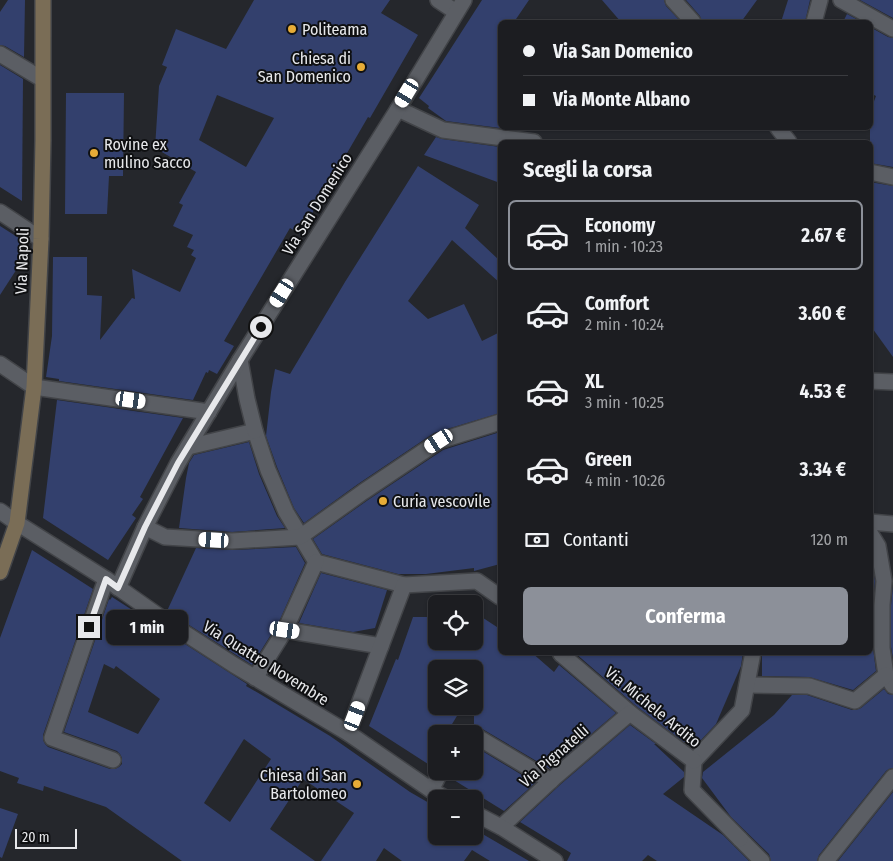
<!DOCTYPE html>
<html lang="it">
<meta charset="utf-8">
<style>
body{margin:0;font-family:"Fira Sans Condensed",sans-serif;background:#292a2e;color:#f1f3f6;height:100vh;display:flex;flex-direction:column;font-size:19px;white-space:nowrap}
*{box-sizing:border-box;margin:0}
p{font-size:16px;color:#a0a2a5}
.icon{flex:none;width:28px;height:28px;fill:none;stroke:currentColor;stroke-width:2;stroke-linecap:round;stroke-linejoin:round}
.map{position:relative;flex:1;overflow:hidden}
.drawer{position:absolute;left:498px;top:140px;width:375px;height:515px;display:flex;flex-direction:column;background:#1c1d21;border-radius:8px;box-shadow:0 1px 4px #0004,0 0 0 1px #3a3b3f}
.drawer>*{flex:none}
.banner{position:absolute;left:498px;top:20px;width:375px;height:110px;border-radius:8px;box-shadow:0 1px 4px #0004,0 0 0 1px #3a3b3f;display:grid;align-content:center;height:110px;padding:0 25px;background:#1c1d21}
.fabs{position:absolute;left:428px;top:595px;display:grid;gap:10px}
.fabs a{display:grid;place-items:center;width:55px;height:55px;border-radius:8px;background:#1c1d21;box-shadow:0 1px 4px #0004,0 0 0 1px #3a3b3f;font-size:25px}
.scale{position:absolute;left:15px;bottom:12px;width:62px;box-sizing:border-box;padding-left:5px;border:2px solid #e7e8eb;border-top:0;font-size:14px;line-height:18px;white-space:nowrap;color:#e7e8eb;-webkit-text-stroke:4px #0f1012;paint-order:stroke}
.end{position:absolute;width:22px;height:22px;margin:-11px;border:6px solid #e7e8eb;background:#111;box-shadow:0 0 0 2px #111}
.from{border-radius:50%}
.bubble{position:absolute;height:35px;border-radius:8px;background:#1c1d21;box-shadow:0 1px 4px #0004,0 0 0 1px #3a3b3f;font-size:16px;font-weight:700;line-height:35px;text-align:center}
.car{position:absolute;width:15px;height:30px;margin:-15px -8px;border-radius:6px;box-shadow:0 0 4px 1px #0007;background:linear-gradient(#fff 24%,#345 0 40%,#fff 0 76%,#345 0 86%,#fff 0)}
.banner b{display:flex;align-items:center;gap:18px;height:48px;font-size:19px}
.banner b+b{border-top:1px solid #3a3b3f}
.banner i{width:12px;height:12px;background:#f1f3f6}
ul{padding:0;list-style:none}
li{display:flex;align-items:center;gap:15px;height:70px;margin:0 10px 8px;padding:0 15px;border:2px solid transparent;border-radius:8px}
li div{flex:1}
li b{display:block;font-size:19px}
li em{font-style:normal;font-weight:700}
li.active{border-color:#8c9099}
li>.icon{width:45px;height:45px;stroke-width:1.5}
h2{padding:0 25px;font-size:22px;line-height:60px}
.pay{display:flex;align-items:center;gap:12px;height:55px;padding:0 25px;font-size:19px}
.pay p{margin-inline-start:auto}
.button{display:flex;gap:10px;margin-top:auto;padding:10px 25px}
.button a{flex:1;height:58px;border-radius:8px;background:#8c9099;color:#fff;font-size:20px;font-weight:700;line-height:58px;text-align:center}
.map>svg:first-child{display:block}
</style>
<div class="map">
<svg width="893" height="861" viewBox="0 0 893 861">
<rect width="100%" height="100%" fill="#25272c"/>
<g fill="#33406d" fill-rule="evenodd">
<path d="M8,0H25L24,57L5,46L0,45V12Z"/>
<path d="M254,0H390L381,13L418,35L370,118L368,117L300,234L290,228L224,341L234,346L217,374L209,370L208,373L206,372L193,400L59,381V379L46,377L52,336L53,257H87V295L102,296L100,340L132,298L135,299L132,269L180,292L196,258L191,255L194,250L187,247L193,235L173,226L183,205L179,203L196,172L155,148L159,86L167,67L162,65L176,29L226,49ZM217,95L274,118L246,167L199,140Z"/>
<path d="M482,0H529L514,22H500V128L446,121L428,108L429,106L419,98Z"/>
<path d="M602,0H664L666,6L681,22H621Z"/>
<path d="M686,0H757L741,22H702L700,16Z"/>
<path d="M788,0H810L805,22H781Z"/>
<path d="M860,0H893V18Z"/>
<path d="M847,14L862,22H843Z"/>
<path d="M870,27L888,37L893,38V167L870,163V112L876,96L870,93Z"/>
<path d="M0,65L23,79L22,201L0,187Z"/>
<path d="M66,93H124L123,176H109L107,214H65Z"/>
<path d="M436,137L442,139L500,147V183L424,155Z"/>
<path d="M418,166L479,205L465,228L500,261V283L452,240L408,301L428,319L464,304L482,341L500,332V413L434,433L358,484L304,523L294,508L277,467L266,436L271,392L275,369L290,374L345,282Z"/>
<path d="M870,182L893,186V357L870,325Z"/>
<path d="M0,226L22,240V261L0,295Z"/>
<path d="M57,400L183,418L140,497L143,499L132,515L136,518L108,560L43,518Z"/>
<path d="M500,432V564L474,571V568L426,574H398L322,554L313,539L368,500L443,450Z"/>
<path d="M249,442L259,474L277,516L285,528L232,532L179,528L186,478L189,463L194,455Z"/>
<path d="M296,547L305,563L278,624H277L272,633L252,665L167,611L196,548L233,550Z"/>
<path d="M32,550L93,589L43,735V740L45,744L48,747L110,769H115L119,767L122,764V758L120,754L117,751L64,732L109,599L110,600L112,597L247,684L246,686L260,694L330,736L410,792L436,807V836H474V829L529,861H490L472,850L464,861H402L384,848L376,861H321L354,813L303,779L270,829L315,861H182L106,807L44,786L43,791L17,783L19,778L0,771V638ZM104,664L114,669L116,666L160,699L138,734L88,712ZM244,739L271,759L230,822L204,803Z"/>
<path d="M870,570H873L875,581L873,605V648L876,671L853,690L809,677L762,676V652H870Z"/>
<path d="M321,573L387,590L375,628L353,632L299,623Z"/>
<path d="M893,586V658L891,647V605Z"/>
<path d="M474,612L500,629V652H531L554,672L559,665L616,713L550,769L479,727L474,726V669H436V706H463L446,734H436V751L428,764L369,726L396,659L398,660L413,617H436V641H474Z"/>
<path d="M574,652H743L741,666L716,724L701,740L684,742L636,706Z"/>
<path d="M884,689L888,694L893,695V768L889,769L886,771L819,855L817,861H771L769,854L731,817L702,778L703,772L774,715L792,695H807L852,710H856L861,708Z"/>
<path d="M630,725L656,744H654L684,772V777L663,794L723,835L749,861H657L648,855L642,861H567L571,853L520,822L561,784Z"/>
<path d="M474,746L535,783L504,811L449,777L450,771H474Z"/>
<path d="M893,792V861H838Z"/>
<path d="M0,808L18,814L2,858L0,857Z"/>
</g>
<g fill="none" stroke-linecap="round" stroke-linejoin="round">
<g stroke="#424448" stroke-width="18">
<g id="pedestrian">
<path d="M870,381L893,382"/>
<path d="M188,447L255,431L268,470L286,512L316,562L404,585"/>
<path d="M870,522L893,524"/>
<path d="M870,533L878,546L884,581L882,605V648L886,675L893,686"/>
<path d="M285,630L316,562"/>
<path d="M561,654L630,713"/>
<path d="M747,685L809,686L855,701L886,675"/>
<path d="M740,839L762,861"/>
</g>
</g>
<g stroke="#424448" stroke-width="18">
<g id="minor">
<path d="M438,0L456,12"/>
<path d="M673,0L693,22"/>
<path d="M841,0L893,29"/>
<path d="M814,22L820,0"/>
<path d="M0,54L42,79"/>
<path d="M398,109L443,130L534,142"/>
<path d="M778,128L789,142"/>
<path d="M870,172L893,177"/>
<path d="M0,212L41,239"/>
<path d="M240,360L247,399L255,431"/>
<path d="M0,364L34,387L209,412"/>
<path d="M0,511L17,523"/>
<path d="M145,527L165,537L232,541L300,537L363,492L439,441L500,422"/>
<path d="M106,579L52,738L113,760"/>
<path d="M560,652L561,654"/>
<path d="M255,678L285,630L381,646"/>
<path d="M348,733L404,585L477,581L500,597"/>
<path d="M474,735L551,781"/>
<path d="M694,761L742,710L753,652"/>
<path d="M694,761L692,790L740,839"/>
<path d="M431,790L441,771"/>
<path d="M501,827L555,777L630,713L694,761"/>
<path d="M826,861L893,777"/>
</g>
</g>
<g stroke="#424448" stroke-width="18">
<g id="tertiary">
<path d="M17,523L106,579L163,619L234,665L348,733L431,790L447,799"/>
<path d="M118,588L145,527L178,463L240,360L398,109L464,0"/>
<path d="M474,813L501,827L555,861"/>
</g>
</g>
<g stroke="#424448" stroke-width="18">
<path id="secondary" d="M0,572L17,523L34,387L41,239L43,140V0"/>
</g>
<use href="#pedestrian" stroke="#5b5e64" stroke-width="15"/>
<use href="#minor" stroke="#5b5e64" stroke-width="15"/>
<use href="#tertiary" stroke="#5b5e64" stroke-width="15"/>
<use href="#secondary" stroke="#7a6d56" stroke-width="15"/>
</g>
<g fill="none" stroke-linecap="round" stroke-linejoin="round">
<path stroke="#e7e8eb" stroke-width="6" d="M89,627L106,579L118,588L145,527L178,463L261,327"/>
</g>
<g fill="#e7ac37" stroke="#0f1012" stroke-width="2">
<circle cx="292" cy="29" r="5"/>
<circle cx="361" cy="67" r="5"/>
<circle cx="94" cy="153" r="5"/>
<circle cx="383" cy="501" r="5"/>
<circle cx="357" cy="784" r="5"/>
</g>
<g text-anchor="middle" dominant-baseline="central" stroke-width="4" stroke-linejoin="round" paint-order="stroke">
<g font-size="16" fill="#e7e8eb" stroke="#0f1012" text-anchor="start">
<text x="302" y="29">Politeama</text>
<text x="351" y="58" text-anchor="end">Chiesa di<tspan x="351" dy="18">San Domenico</tspan></text>
<text x="104" y="144">Rovine ex<tspan x="104" dy="18">mulino Sacco</tspan></text>
<text x="393" y="501">Curia vescovile</text>
<text x="347" y="775" text-anchor="end">Chiesa di San<tspan x="347" dy="18">Bartolomeo</tspan></text>
</g>
<g font-size="16" fill="#e7e8eb" stroke="#0f1012">
<text transform="translate(317 204) rotate(-58)">Via San Domenico</text>
<text transform="translate(22 261) rotate(-88)">Via Napoli</text>
<text transform="translate(266 663) rotate(32)">Via Quattro Novembre</text>
<text transform="translate(653 707) rotate(39)">Via Michele Ardito</text>
<text transform="translate(554 756) rotate(-41)">Via Pignatelli</text>
</g>
</g>
</svg>
<div class="fabs">
<a><svg class="icon" aria-label="locate" viewBox="0 0 24 24"><circle cx="12" cy="12" r="6"/><path d="M12 2v4M12 18v4M2 12h4M18 12h4"/></svg></a>
<a><svg class="icon" aria-label="layers" viewBox="0 0 24 24"><path d="M12 4l9 5-9 5-9-5zM3 14l9 5 9-5"/></svg></a>
<a>+</a>
<a>−</a>
</div>
<div class="scale">20 m</div>
<i class="end from" style="left:261px;top:327px"></i>
<i class="end" style="left:89px;top:627px"></i>
<div class="bubble" style="left:106px;top:610px;width:82px">1 min</div>
<i class="car" style="left:407px;top:93px;rotate:211deg"></i>
<i class="car" style="left:282px;top:293px;rotate:212deg"></i>
<i class="car" style="left:131px;top:400px;rotate:98deg"></i>
<i class="car" style="left:439px;top:441px;rotate:237deg"></i>
<i class="car" style="left:214px;top:540px;rotate:273deg"></i>
<i class="car" style="left:285px;top:630px;rotate:99deg"></i>
<i class="car" style="left:355px;top:716px;rotate:21deg"></i>
<div class="banner">
<b><i class="from"></i>Via San Domenico</b>
<b><i></i>Via Monte Albano</b>
</div>
<section class="drawer">
<h2>Scegli la corsa</h2>
<ul>
<li class="active"><svg class="icon" aria-label="car" viewBox="0 0 24 24"><path d="M5 17H2v-5l4-1 3-4h7l3 4 3 1v5h-3M9 17h6M6 11h13"/><circle cx="7" cy="17" r="2"/><circle cx="17" cy="17" r="2"/></svg><div><b>Economy</b><p>1 min · 10:23</p></div><em>2.67 €</em></li>
<li><svg class="icon" aria-label="car" viewBox="0 0 24 24"><path d="M5 17H2v-5l4-1 3-4h7l3 4 3 1v5h-3M9 17h6M6 11h13"/><circle cx="7" cy="17" r="2"/><circle cx="17" cy="17" r="2"/></svg><div><b>Comfort</b><p>2 min · 10:24</p></div><em>3.60 €</em></li>
<li><svg class="icon" aria-label="car" viewBox="0 0 24 24"><path d="M5 17H2v-5l4-1 3-4h7l3 4 3 1v5h-3M9 17h6M6 11h13"/><circle cx="7" cy="17" r="2"/><circle cx="17" cy="17" r="2"/></svg><div><b>XL</b><p>3 min · 10:25</p></div><em>4.53 €</em></li>
<li><svg class="icon" aria-label="car" viewBox="0 0 24 24"><path d="M5 17H2v-5l4-1 3-4h7l3 4 3 1v5h-3M9 17h6M6 11h13"/><circle cx="7" cy="17" r="2"/><circle cx="17" cy="17" r="2"/></svg><div><b>Green</b><p>4 min · 10:26</p></div><em>3.34 €</em></li>
</ul>
<div class="pay"><svg class="icon" aria-label="cash" viewBox="0 0 24 24"><path d="M3 7h18v10H3z"/><circle cx="12" cy="12" r="2"/></svg>Contanti<p>120 m</p></div>
<div class="button"><a>Conferma</a></div>
</section>
</div>
